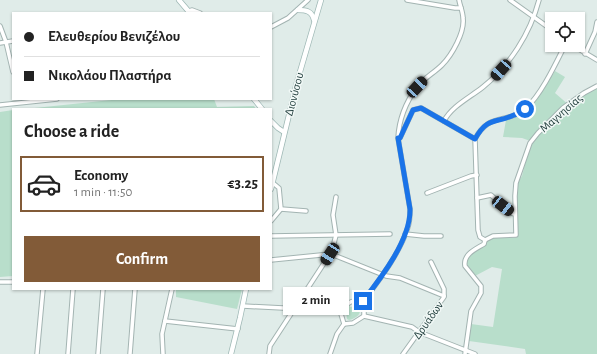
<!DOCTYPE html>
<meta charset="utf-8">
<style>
body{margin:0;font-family:"Alegreya Sans",sans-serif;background:#f6f6f6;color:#222;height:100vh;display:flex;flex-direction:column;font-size:15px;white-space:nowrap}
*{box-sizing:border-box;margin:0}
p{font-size:13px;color:#767676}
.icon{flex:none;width:22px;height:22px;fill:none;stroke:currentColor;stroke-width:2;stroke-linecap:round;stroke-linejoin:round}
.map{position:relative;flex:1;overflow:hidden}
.sheet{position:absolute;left:12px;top:108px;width:260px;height:182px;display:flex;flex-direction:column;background:#fff;border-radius:0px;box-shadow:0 1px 3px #0004}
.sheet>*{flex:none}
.banner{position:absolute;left:12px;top:12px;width:260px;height:88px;border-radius:0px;box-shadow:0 1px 3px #0004;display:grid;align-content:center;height:88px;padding:0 12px;background:#fff}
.fabs{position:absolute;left:545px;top:12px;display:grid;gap:8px}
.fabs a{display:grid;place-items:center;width:40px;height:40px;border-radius:0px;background:#fff;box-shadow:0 1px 3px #0004;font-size:20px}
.end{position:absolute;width:18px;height:18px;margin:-9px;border:5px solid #1a73e8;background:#fff;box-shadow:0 0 0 2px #fff}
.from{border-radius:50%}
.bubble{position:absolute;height:28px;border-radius:0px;background:#fff;box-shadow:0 1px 3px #0004;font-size:13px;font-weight:700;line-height:28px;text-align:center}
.car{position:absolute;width:12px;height:24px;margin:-12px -6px;border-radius:5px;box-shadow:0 0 3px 1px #0007;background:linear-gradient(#222 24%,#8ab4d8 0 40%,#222 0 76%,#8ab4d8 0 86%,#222 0)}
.banner b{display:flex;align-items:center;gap:14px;height:38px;font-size:15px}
.banner b+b{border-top:1px solid #e0e0e0}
.banner i{width:10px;height:10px;background:#222}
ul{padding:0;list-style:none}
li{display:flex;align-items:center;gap:12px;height:56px;margin:0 8px 6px;padding:0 4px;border:2px solid #e0e0e0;border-radius:0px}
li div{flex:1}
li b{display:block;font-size:15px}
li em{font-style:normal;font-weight:700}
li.on{border-color:#825b38}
li>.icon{width:36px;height:36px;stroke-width:1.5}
h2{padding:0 12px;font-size:18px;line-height:48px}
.primary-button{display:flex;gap:8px;margin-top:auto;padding:8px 12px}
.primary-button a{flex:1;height:46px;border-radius:0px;background:#825b38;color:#fff;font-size:16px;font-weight:700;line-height:46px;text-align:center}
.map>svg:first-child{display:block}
</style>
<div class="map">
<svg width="597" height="354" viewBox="0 0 597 354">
<rect width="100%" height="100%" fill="#e0ece9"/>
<g fill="#b8decb">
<path d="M555,71L565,77L555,93L570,106L581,99L583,95L597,88V354H526L525,349L469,341L471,324L493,327L502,269L492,267L473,277L466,262C469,253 476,251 483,246C486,243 487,241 490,238H513L517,237L518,234L517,197L518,182L522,176L527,156L533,142L522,138L503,137L506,120C531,112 542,91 555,71Z"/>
<path d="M121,99H214L217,107L254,106L256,109H25Z"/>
<path d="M13,110V276L0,277V112Z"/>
<path d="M176,289H242L237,309L176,297Z"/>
<path d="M350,305V307L360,305C362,314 357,318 349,320L347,319L346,311H343L344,308Z"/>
</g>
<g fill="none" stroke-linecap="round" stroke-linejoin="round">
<g stroke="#a3b4b2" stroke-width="5.5">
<g id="street">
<path d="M407,0L455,8H461"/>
<path d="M510,0L552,30"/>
<path d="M189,11L192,10L200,13"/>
<path d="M0,26L6,42L13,72"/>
<path d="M271,27L288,18L308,0"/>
<path d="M0,43L13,41"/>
<path d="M572,45L597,60"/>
<path d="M585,54L595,32L597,22"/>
<path d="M0,105L57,99"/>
<path d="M444,121C452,106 469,98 483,87C510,65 530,34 539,0"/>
<path d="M399,138H400L413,110L421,108L475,139"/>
<path d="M427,193L471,176L477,175"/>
<path d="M477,198L491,195L511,213L515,214"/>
<path d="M281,209L306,211"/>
<path d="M271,221L281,209L279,188L273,183"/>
<path d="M405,234L424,236H441"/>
<path d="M271,236L390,234"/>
<path d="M485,240L480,237L478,230L475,139C490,111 507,125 526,108C541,95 556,63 565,45"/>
<path d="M485,240L493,236L516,235L515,196L516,183L530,143L538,133L563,108L584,93L597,86"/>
<path d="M271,260L331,254L386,276L400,278L444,296"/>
<path d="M0,282H13"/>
<path d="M363,301C380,280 400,253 408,227C410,221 410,215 410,209L398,138C399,120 406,102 417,87C424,78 434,73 442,65C452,55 465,32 463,18C463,12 460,6 459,0"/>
<path d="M243,306L341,311"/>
<path d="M364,316L412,327L419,332L475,354"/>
<path d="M165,321L238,329"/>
<path d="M344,324L341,314L342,308C348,303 356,298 363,301"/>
<path d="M344,324L353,323L364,316V309L363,301"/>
<path d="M37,354L43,289"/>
<path d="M68,354L73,289"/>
<path d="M98,354L103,289"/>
<path d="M130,354L135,289"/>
<path d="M163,354L162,334L172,289"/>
<path d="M269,354L270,346L332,251L336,235L333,215L336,197"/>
<path d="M330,354L337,334L344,324"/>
<path d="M403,354L444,297V289L431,262"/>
<path d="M465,354L471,311L481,293V286L465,266C463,254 476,249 484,244L485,240"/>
</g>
</g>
<g stroke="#9eb8b5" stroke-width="6">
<g id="secondary">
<path d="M179,0L190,13"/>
<path d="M298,10C306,10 312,11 314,20"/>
<path d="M254,99L262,109"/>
<path d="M271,121L278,128L284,132"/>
<path d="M271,189L297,82L321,0"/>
<path d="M231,354L240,318L246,289"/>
</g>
</g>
<use href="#street" stroke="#fff" stroke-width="3.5"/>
<use href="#secondary" stroke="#fff" stroke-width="4.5"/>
</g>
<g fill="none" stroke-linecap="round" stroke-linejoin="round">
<path stroke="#1a73e8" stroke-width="5" d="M363,301C381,278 411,239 410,209L398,138H400L413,110L421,108L475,139C488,116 495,124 514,115C518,114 522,111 525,109"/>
</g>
<g text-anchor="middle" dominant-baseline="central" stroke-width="3" stroke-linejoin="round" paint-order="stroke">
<g font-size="12" fill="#203d3c" stroke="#f1f8f6">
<text transform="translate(294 94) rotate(-75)">Διονύσου</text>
<text transform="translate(561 113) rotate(-41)">Μαγνησίας</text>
<text transform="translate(428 320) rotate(-55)">Δρυάδων</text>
</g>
</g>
</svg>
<div class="fabs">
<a><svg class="icon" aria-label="locate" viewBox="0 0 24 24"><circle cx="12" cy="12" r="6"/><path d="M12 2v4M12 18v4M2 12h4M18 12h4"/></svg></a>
</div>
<i class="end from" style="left:525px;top:109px"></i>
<i class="end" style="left:363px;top:301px"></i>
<div class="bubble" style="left:283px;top:287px;width:66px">2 min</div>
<i class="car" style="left:501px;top:70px;rotate:222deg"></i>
<i class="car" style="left:417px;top:87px;rotate:43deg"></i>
<i class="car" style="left:503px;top:206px;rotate:128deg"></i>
<i class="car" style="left:330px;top:254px;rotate:213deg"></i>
<div class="banner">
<b><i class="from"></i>Ελευθερίου Βενιζέλου</b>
<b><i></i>Νικολάου Πλαστήρα</b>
</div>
<section class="sheet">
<h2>Choose a ride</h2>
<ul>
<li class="on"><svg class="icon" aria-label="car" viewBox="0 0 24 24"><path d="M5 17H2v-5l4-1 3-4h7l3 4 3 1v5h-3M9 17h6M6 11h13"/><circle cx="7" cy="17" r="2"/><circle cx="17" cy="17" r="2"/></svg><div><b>Economy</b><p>1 min · 11:50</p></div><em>€3.25</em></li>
</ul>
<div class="primary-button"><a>Confirm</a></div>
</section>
</div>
